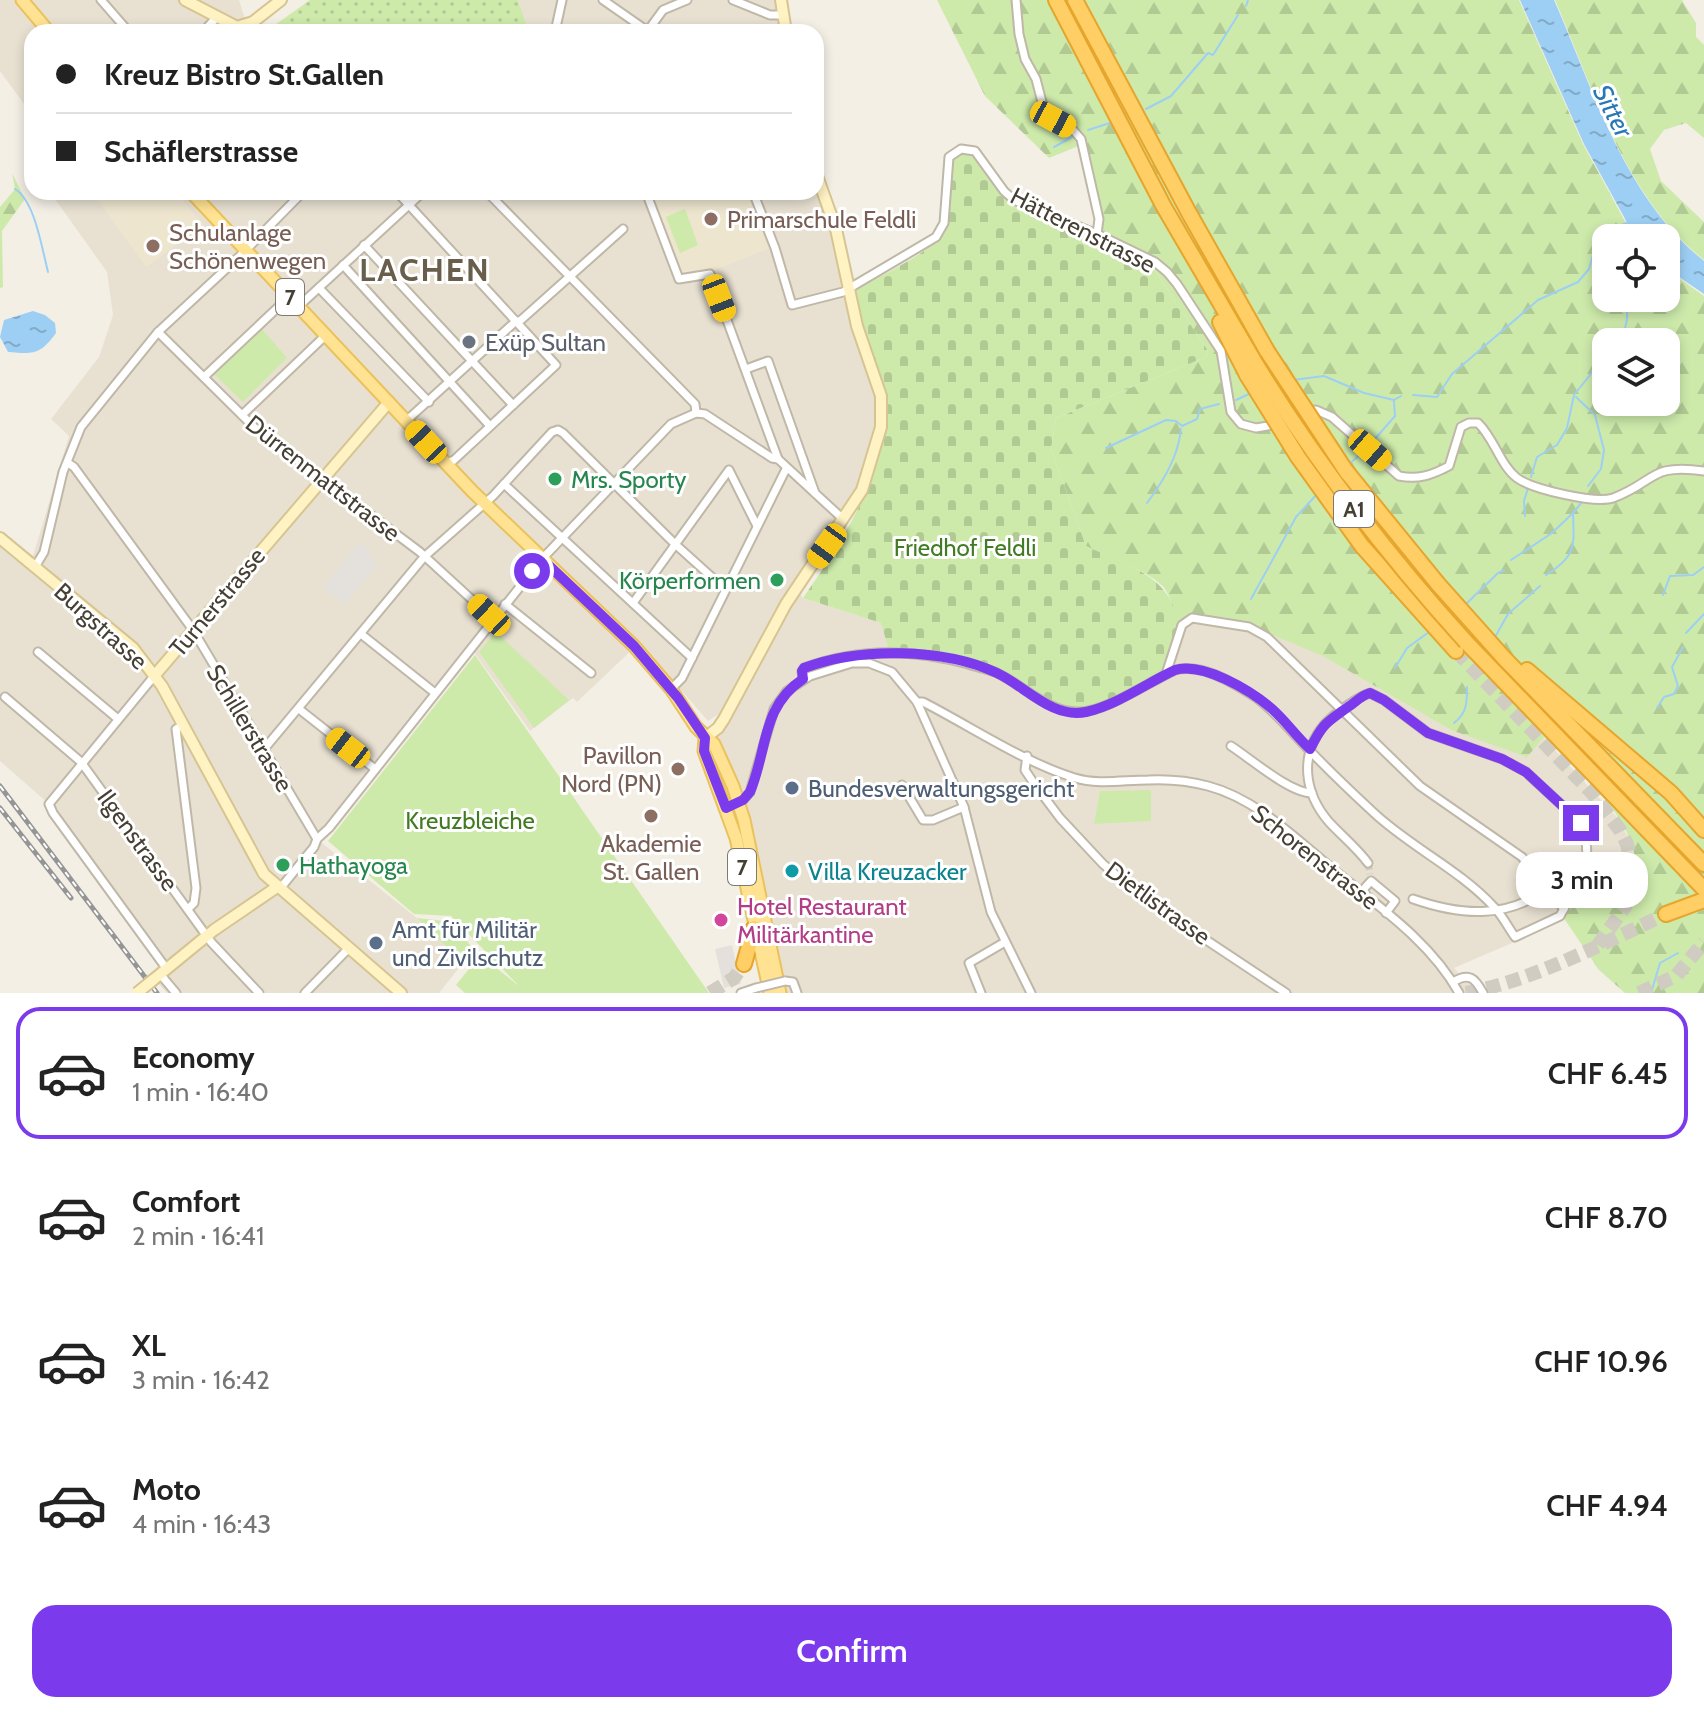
<!DOCTYPE html>
<meta charset="utf-8">
<style>
body{margin:0;font-family:Cabin,sans-serif;background:#f2f2f2;color:#222;height:100vh;display:flex;flex-direction:column;font-size:30px;white-space:nowrap}
*{box-sizing:border-box;margin:0}
p{font-size:26px;color:#767676}
.icon{flex:none;width:44px;height:44px;fill:none;stroke:currentColor;stroke-width:2;stroke-linecap:round;stroke-linejoin:round}
.map{position:relative;height:993px;overflow:hidden}
.side{display:flex;flex-direction:column;background:#fff;flex:1}
.side>*{flex:none}
.top-card{position:absolute;left:24px;top:24px;width:800px;height:176px;border-radius:24px;box-shadow:0 4px 12px #0003;display:grid;align-content:center;height:176px;padding:0 32px;background:#fff}
.buttons{position:absolute;left:1592px;top:224px;display:grid;gap:16px}
.buttons a{display:grid;place-items:center;width:88px;height:88px;border-radius:16px;background:#fff;box-shadow:0 4px 12px #0003;font-size:40px}
.end{position:absolute;width:36px;height:36px;margin:-18px;border:10px solid #7c3aed;background:#fff;box-shadow:0 0 0 4px #fff}
.from{border-radius:50%}
.bubble{position:absolute;height:56px;border-radius:24px;background:#fff;box-shadow:0 4px 12px #0003;font-size:26px;font-weight:600;line-height:56px;text-align:center}
.car{position:absolute;width:24px;height:48px;margin:-24px -12px;border-radius:10px;box-shadow:0 0 6px 2px #0007;background:linear-gradient(#f5c518 24%,#345 0 40%,#f5c518 0 76%,#345 0 86%,#f5c518 0)}
.top-card b{display:flex;align-items:center;gap:28px;height:76px;font-size:30px}
.top-card b+b{border-top:2px solid #e0e0e0}
.top-card i{width:20px;height:20px;background:#222}
ul{padding:14px 0 0;list-style:none}
li{display:flex;align-items:center;gap:24px;height:132px;margin:0 16px 12px;padding:0 16px;border:4px solid transparent;border-radius:24px}
li div{flex:1}
li b{display:block;font-size:30px}
li em{font-style:normal;font-weight:600}
li.selected{border-color:#7c3aed}
li>.icon{width:72px;height:72px;stroke-width:1.5}
.primary-button{display:flex;gap:16px;margin-top:auto;padding:16px 32px}
.primary-button a{flex:1;height:92px;border-radius:24px;background:#7c3aed;color:#fff;font-size:32px;font-weight:600;line-height:92px;text-align:center}
.map>svg:first-child{display:block}
</style>
<div class="map">
<svg width="1704" height="993" viewBox="0 0 1704 993">
<defs>
<pattern id="grass-dots" width="8" height="8" patternUnits="userSpaceOnUse" patternTransform="scale(2)"><rect width="8" height="8" fill="#cdeaab"/><path d="M2 2h.1M6 6h.1" fill="none" stroke="#b1ca94" stroke-width="1.8" stroke-linecap="round"/></pattern>
<pattern id="forest-firs" width="22" height="20" patternUnits="userSpaceOnUse" patternTransform="scale(2)"><rect width="22" height="20" fill="#cdeaab"/><path d="M5 1l3.5 6h-7zM16 11l3.5 6h-7z" fill="#b1ca94"/></pattern>
<pattern id="cemetery-stones" width="16" height="16" patternUnits="userSpaceOnUse" patternTransform="scale(2)"><rect width="16" height="16" fill="#cdeaab"/><path d="M2 7V4a2 2 0 0 1 4 0v3zM10 15v-3a2 2 0 0 1 4 0v3z" fill="#b1ca94"/></pattern>
<pattern id="water-ripples" width="26" height="14" patternUnits="userSpaceOnUse" patternTransform="scale(2)"><rect width="26" height="14" fill="#9dcff4"/><path d="M2 4q2-2 4 0t4 0M15 11q2-2 4 0t4 0" fill="none" stroke="#82a9c6"/></pattern>
</defs>
<rect width="100%" height="100%" fill="#f3efe5"/>
<g fill="#e8e1d2">
<path d="M0,0H239L247,25L256,32H32V115L0,71Z"/>
<path d="M518,0H781L786,32H529Z"/>
<path d="M816,173L881,396L871,468L725,710L708,721L673,681L636,646L577,702L573,698L530,731L471,648L318,840L417,918L463,963L439,993H167L154,979L165,968L49,804L0,761V533L33,556L69,436L51,419L99,357L113,315L107,272L50,192H402L408,198L414,192H816Z"/>
<path d="M796,588L803,598L881,623L1182,625L1192,618L1258,629L1323,655L1451,730L1543,737L1616,816L1631,842L1636,869L1633,896L1604,871L1556,924L1454,968L1479,993H780L748,836L711,742Z"/>
</g>
<g fill="#ede5ce">
<path d="M92,192H175L204,225L146,267Z"/>
<path d="M649,192H750L772,247L710,272L682,273Z"/>
</g>
<path fill="url(#grass-dots)" d="M310,0H518L529,32H265Z"/>
<g fill="url(#forest-firs)" fill-rule="evenodd">
<path d="M937,0H1519L1583,144L1634,238H1606V298H1666V269L1704,296V993H1625L1599,970L1563,917L1605,871L1633,895C1634,887 1636,878 1636,870C1636,816 1578,773 1544,737L1527,757L1451,730L1323,656L1258,629L1192,618L1182,625L1178,639C1176,623 1174,603 1165,589C1153,572 1105,556 1086,546L1051,449L1056,418L1206,357L1208,351L1150,263L1101,239L1081,145L1049,158L985,96ZM1606,342H1666V402H1606Z"/>
<path d="M1555,0H1682L1696,23V37L1704,45V138L1686,123L1664,130L1650,149L1661,181L1704,222V260C1624,196 1594,90 1555,0Z"/>
<path d="M12,173L25,199L2,231L3,287L0,288V207L15,189Z"/>
</g>
<path fill="url(#cemetery-stones)" d="M961,152L974,154L997,187L1010,201L1150,263L1208,351L1206,357L1056,418L1051,449L1086,546C1130,567 1180,577 1178,637C1177,649 1170,663 1166,674L1107,704L1067,712L996,672L958,661L890,653L881,623L803,598L838,547L861,503L882,407L851,306L855,291C879,275 934,253 946,228L952,161Z"/>
<g fill="#cdeaab">
<path d="M685,209L698,245L680,253L666,217Z"/>
<path d="M261,328L287,358L243,402L214,374Z"/>
<path d="M496,632L569,700L534,728L479,652Z"/>
<path d="M475,655L709,993H465L456,985L480,955L519,986L451,916L414,914L328,841Z"/>
<path d="M1151,790V821L1094,824L1100,791Z"/>
<path d="M417,918L454,922L474,951L463,963Z"/>
</g>
<g fill="#e4e1dd">
<path d="M360,542L372,552L369,557L378,564L344,605L323,587Z"/>
<path d="M732,945L741,984L724,988L715,949Z"/>
</g>
<g fill="url(#water-ripples)">
<path d="M1520,0H1554C1594,91 1624,197 1704,261V294L1666,268V238L1635,237L1584,144Z"/>
<path d="M33,311L45,315L55,323L56,333C40,355 34,354 8,352L0,337L4,320Z"/>
</g>
<g fill="none" stroke-linecap="round" stroke-linejoin="round">
<g stroke="#9dcff4" stroke-width="2">
<path d="M1246,6L1248,0"/>
<path d="M1146,109L1171,96L1208,53L1213,55L1238,15"/>
<path d="M1088,130L1110,123"/>
<path d="M1054,147L1074,136"/>
<path d="M15,189C35,201 42,249 48,272"/>
<path d="M1605,231L1627,223"/>
<path d="M1617,342C1628,328 1629,316 1625,298"/>
<path d="M1293,380L1324,376L1364,393L1394,400L1401,396"/>
<path d="M1413,395L1437,397L1452,374L1538,300L1578,282L1589,269L1598,238"/>
<path d="M1576,397L1595,415L1604,450L1601,469L1588,486"/>
<path d="M1236,400L1249,394"/>
<path d="M1374,440L1395,416L1394,401"/>
<path d="M1106,448L1166,420L1176,421L1182,426L1197,419L1200,409L1219,404"/>
<path d="M1349,464L1362,453"/>
<path d="M1531,477L1537,457L1557,445L1567,428L1574,395L1606,355"/>
<path d="M1147,503C1164,480 1178,457 1181,429"/>
<path d="M1525,516L1524,501L1528,488"/>
<path d="M1511,560L1552,533L1573,513"/>
<path d="M1546,575C1577,555 1574,547 1573,513L1582,502"/>
<path d="M1663,595L1670,576L1693,575L1704,567"/>
<path d="M1251,599L1296,517L1318,493"/>
<path d="M1465,605L1498,573L1504,570"/>
<path d="M1686,633L1704,614"/>
<path d="M1495,637L1508,614L1540,586"/>
<path d="M1395,668L1407,648L1429,632"/>
<path d="M1657,708L1664,697L1674,694L1678,686L1672,667L1683,647"/>
<path d="M1454,723C1467,713 1467,703 1467,687"/>
<path d="M1651,993L1660,963L1678,953"/>
</g>
<path stroke="#d0ccc2" stroke-width="7" stroke-dasharray="7 3.5" stroke-linecap="butt" d="M1368,863L1370,874"/>
<g stroke="#d0ccc2" stroke-width="14" stroke-dasharray="14 7" stroke-linecap="butt">
<path d="M1456,651L1592,793L1620,830L1627,844L1632,866L1631,887L1625,907L1598,945"/>
<path d="M710,993L734,978L744,964"/>
<path d="M1466,993C1537,979 1601,944 1666,914"/>
<path d="M1639,993L1676,976L1704,942"/>
</g>
<g stroke="#bfb7a7" stroke-width="11">
<g id="street">
<path d="M101,0L129,32"/>
<path d="M603,0L649,32"/>
<path d="M733,0L770,15H784"/>
<path d="M1016,0L1019,34L1025,59L1036,79L1043,106L1053,119L1074,131L1081,139L1099,219L1097,234"/>
<path d="M203,32L216,18"/>
<path d="M555,32L562,0"/>
<path d="M647,32L663,10L687,0"/>
<path d="M397,192L556,365L454,460L446,464"/>
<path d="M487,192L695,404L696,413"/>
<path d="M646,192L679,279L710,274L778,459"/>
<path d="M753,192L775,248L792,305L843,292L936,237L944,223L949,157L961,149L975,151L1004,191L1014,200L1097,234L1155,262L1167,272L1177,284L1221,351L1231,412L1241,424L1256,428L1279,424L1300,411L1316,410L1332,417L1399,476C1418,480 1432,475 1449,466L1461,427L1469,423H1478C1494,438 1500,465 1517,478C1532,489 1595,504 1613,498C1656,482 1649,463 1704,471"/>
<path d="M364,245L513,405"/>
<path d="M343,265L490,426"/>
<path d="M319,288L429,402"/>
<path d="M299,306L423,192"/>
<path d="M158,332L254,427L420,552L493,619"/>
<path d="M746,369L768,361L815,493"/>
<path d="M204,377L290,296"/>
<path d="M242,415L326,335"/>
<path d="M406,421L515,322L521,320L623,229"/>
<path d="M68,463L74,467L193,630L317,839"/>
<path d="M504,484L692,658"/>
<path d="M35,567L44,552L63,472L81,427L158,332L240,256L303,192"/>
<path d="M633,603L729,470L757,526"/>
<path d="M505,604L591,673"/>
<path d="M361,634L435,693"/>
<path d="M38,652L118,719"/>
<path d="M1166,674L1182,625L1192,618L1249,627L1267,637L1420,786L1522,857L1564,909"/>
<path d="M155,675L49,804L53,813L166,968"/>
<path d="M803,679L802,671L804,668C857,648 914,649 968,664C977,667 988,669 997,673C1025,686 1047,713 1080,712C1107,711 1149,682 1175,670C1201,663 1232,682 1254,696C1270,707 1281,720 1294,734C1319,761 1346,787 1373,812C1410,847 1459,869 1494,907C1502,915 1508,927 1515,937L1560,916L1583,873L1587,859L1586,836L1581,823L1526,772L1502,759L1428,733L1384,700L1370,693C1357,697 1333,715 1324,725C1299,755 1304,793 1329,822C1342,836 1357,848 1368,863"/>
<path d="M671,689L682,678L786,469"/>
<path d="M5,697L81,762L211,942L259,993"/>
<path d="M917,702H923C970,726 1025,763 1075,778C1098,785 1124,780 1148,780C1168,779 1189,781 1208,786C1257,799 1296,839 1334,870C1378,906 1431,942 1459,993"/>
<path d="M299,709L375,769"/>
<path d="M183,725L176,729L196,888L194,903L188,909"/>
<path d="M1231,746C1251,759 1290,793 1312,793"/>
<path d="M265,748L424,557L493,496L552,432L558,430L563,433L675,544L725,589"/>
<path d="M1027,756L1025,770L1033,782L1060,818L1103,864L1146,900L1286,993"/>
<path d="M902,785L923,820H933L964,807"/>
<path d="M726,808L743,800L750,792L774,709L787,691L810,676L852,663H869L892,672L917,702L964,807L991,912L1031,993"/>
<path d="M277,886L283,885L314,847L317,839L329,828L542,559L671,424L696,413L705,414L772,458L778,459L843,519"/>
<path d="M1361,892L1371,881L1395,901L1386,913"/>
<path d="M1413,899C1459,915 1506,920 1548,888"/>
<path d="M160,974L176,993"/>
<path d="M785,981L793,982L797,993"/>
<path d="M1453,982C1469,972 1475,978 1483,993"/>
<path d="M305,993L349,948"/>
<path d="M741,993L756,988"/>
<path d="M981,993L969,963L1005,942"/>
</g>
</g>
<g stroke="#d6c592" stroke-width="14">
<g id="secondary">
<path d="M185,0L237,27L253,22L281,0"/>
<path d="M781,0L786,32"/>
<path d="M0,538L133,648L162,686L264,874L401,993"/>
<path d="M155,675L389,402"/>
<path d="M705,738L718,728L724,719L786,604L862,490L881,427V396L857,326L836,229L816,173"/>
<path d="M153,980L214,930L277,887"/>
</g>
</g>
<g stroke="#eac25c" stroke-width="15">
<g id="primary">
<path d="M22,0L49,32"/>
<path d="M191,192L472,491L634,646L671,689L696,727L714,744L733,786L744,820L780,993"/>
<path d="M705,738L704,751L736,838L770,993"/>
</g>
</g>
<g stroke="#e6a52c" stroke-width="18">
<g id="highway">
<path d="M1056,0L1164,207L1257,366"/>
<path d="M1075,0L1189,213L1267,351"/>
<path d="M1220,322L1247,375"/>
<path d="M1362,546L1456,651"/>
<path d="M1438,584L1504,658L1704,864"/>
<path d="M1466,642L1704,889"/>
<path d="M1527,670L1671,793L1704,830"/>
<path d="M1666,914L1704,900"/>
<path d="M744,964L754,928"/>
</g>
</g>
<use href="#street" stroke="#fff" stroke-width="7"/>
<use href="#secondary" stroke="#fff2c3" stroke-width="10"/>
<use href="#primary" stroke="#ffe292" stroke-width="11"/>
<use href="#highway" stroke="#ffce64" stroke-width="14"/>
<g stroke="#959595" stroke-width="5">
<g id="rail">
<path d="M0,786L157,993"/>
<path d="M0,808L71,898"/>
</g>
</g>
<use href="#rail" stroke="#fff" stroke-width="2" stroke-dasharray="6" stroke-linecap="butt"/>
<g stroke="#bfb7a7" stroke-width="11" stroke-linecap="butt">
<path id="street-bridge" d="M756,988L785,981"/>
</g>
<g stroke="#d6c592" stroke-width="14" stroke-linecap="butt">
<path id="secondary-bridge" d="M137,993L153,980"/>
</g>
<g stroke="#e6a52c" stroke-width="18" stroke-linecap="butt">
<g id="highway-bridge">
<path d="M1267,351L1346,471L1438,584"/>
<path d="M1257,366C1318,465 1388,556 1466,642"/>
<path d="M1247,375L1298,457L1362,546"/>
</g>
</g>
<use href="#street-bridge" stroke="#fff" stroke-width="7"/>
<use href="#secondary-bridge" stroke="#fff2c3" stroke-width="10"/>
<use href="#highway-bridge" stroke="#ffce64" stroke-width="14"/>
</g>
<g fill="none" stroke-linecap="round" stroke-linejoin="round">
<path stroke="#7c3aed" stroke-width="10" d="M532,571L542,559L634,646L678,698L705,738L704,751L726,808L743,800L750,792C768,749 761,707 803,679L802,671L804,668C859,647 944,648 997,673C1025,686 1052,719 1086,712C1117,705 1147,683 1175,670C1203,662 1250,690 1271,708C1285,720 1296,736 1310,749C1323,723 1326,723 1348,707C1356,702 1360,696 1370,693L1384,700L1428,733L1502,759L1526,772L1581,823"/>
</g>
<g fill="#8d6e63" stroke="#fff" stroke-width="3">
<circle cx="711" cy="219" r="8"/>
<circle cx="153" cy="246" r="8"/>
<circle cx="678" cy="769" r="8"/>
<circle cx="651" cy="816" r="8"/>
</g>
<circle fill="#6b7280" stroke="#fff" stroke-width="3" cx="469" cy="342" r="8"/>
<g fill="#2e9e5b" stroke="#fff" stroke-width="3">
<circle cx="555" cy="479" r="8"/>
<circle cx="777" cy="580" r="8"/>
<circle cx="283" cy="865" r="8"/>
</g>
<g fill="#5c6f8a" stroke="#fff" stroke-width="3">
<circle cx="792" cy="788" r="8"/>
<circle cx="376" cy="943" r="8"/>
</g>
<circle fill="#0f9aa8" stroke="#fff" stroke-width="3" cx="792" cy="871" r="8"/>
<circle fill="#d1479c" stroke="#fff" stroke-width="3" cx="721" cy="920" r="8"/>
<g text-anchor="middle" dominant-baseline="central" stroke-width="6" stroke-linejoin="round" paint-order="stroke">
<g fill="#fff" stroke="#7e7971" stroke-width="2">
<rect x="276" y="279" width="28" height="36" rx="6"/>
<rect x="1334" y="491" width="40" height="36" rx="6"/>
<rect x="728" y="849" width="28" height="36" rx="6"/>
</g>
<g font-size="22" font-weight="bold" fill="#463f34">
<text x="290" y="297">7</text>
<text x="1354" y="509">A1</text>
<text x="742" y="867">7</text>
</g>
<g font-size="24" fill="#785e54" stroke="#fff" text-anchor="start">
<text x="727" y="219">Primarschule Feldli</text>
<text x="169" y="232">Schulanlage<tspan x="169" dy="28">Schönenwegen</tspan></text>
<text x="662" y="755" text-anchor="end">Pavillon<tspan x="662" dy="28">Nord (PN)</tspan></text>
<text x="651" y="843" text-anchor="middle">Akademie<tspan x="651" dy="28">St. Gallen</tspan></text>
</g>
<g font-size="24" fill="#463f34" stroke="#fff">
<text transform="translate(1083 230) rotate(27)">Hätterenstrasse</text>
<text transform="translate(323 478) rotate(38)">Dürrenmattstrasse</text>
<text transform="translate(217 602) rotate(-50)">Turnerstrasse</text>
<text transform="translate(101 626) rotate(42)">Burgstrasse</text>
<text transform="translate(250 728) rotate(59)">Schillerstrasse</text>
<text transform="translate(138 840) rotate(54)">Ilgenstrasse</text>
<text transform="translate(1315 857) rotate(38)">Schorenstrasse</text>
<text transform="translate(1158 903) rotate(36)">Dietlistrasse</text>
</g>
<g font-size="24" fill="#5b616d" stroke="#fff" text-anchor="start">
<text x="485" y="342">Exüp Sultan</text>
</g>
<g font-size="24" fill="#27864d" stroke="#fff" text-anchor="start">
<text x="571" y="479">Mrs. Sporty</text>
<text x="761" y="580" text-anchor="end">Körperformen</text>
<text x="299" y="865">Hathayoga</text>
</g>
<g font-size="24" fill="#437b24" stroke="#fff">
<text x="965" y="547">Friedhof Feldli</text>
<text x="470" y="820">Kreuzbleiche</text>
</g>
<g font-size="24" fill="#4e5e75" stroke="#fff" text-anchor="start">
<text x="808" y="788">Bundesverwaltungsgericht</text>
<text x="392" y="929">Amt für Militär<tspan x="392" dy="28">und Zivilschutz</tspan></text>
</g>
<g font-size="24" fill="#0d838f" stroke="#fff" text-anchor="start">
<text x="808" y="871">Villa Kreuzacker</text>
</g>
<g font-size="24" fill="#b23c85" stroke="#fff" text-anchor="start">
<text x="737" y="906">Hotel Restaurant<tspan x="737" dy="28">Militärkantine</tspan></text>
</g>
<g font-size="26" font-style="italic" fill="#2878b8" stroke="#fff">
<text transform="translate(1613 111) rotate(63)">Sitter</text>
</g>
<g font-size="32" font-weight="bold" letter-spacing="2" fill="#695e4b" stroke="#fff">
<text x="425" y="269">LACHEN</text>
</g>
</g>
</svg>
<div class="buttons">
<a><svg class="icon" aria-label="locate" viewBox="0 0 24 24"><circle cx="12" cy="12" r="6"/><path d="M12 2v4M12 18v4M2 12h4M18 12h4"/></svg></a>
<a><svg class="icon" aria-label="layers" viewBox="0 0 24 24"><path d="M12 4l9 5-9 5-9-5zM3 14l9 5 9-5"/></svg></a>
</div>
<i class="end from" style="left:532px;top:571px"></i>
<i class="end" style="left:1581px;top:823px"></i>
<div class="bubble" style="left:1516px;top:852px;width:132px">3 min</div>
<i class="car" style="left:1053px;top:119px;rotate:118deg"></i>
<i class="car" style="left:719px;top:298px;rotate:159deg"></i>
<i class="car" style="left:426px;top:442px;rotate:317deg"></i>
<i class="car" style="left:1370px;top:450px;rotate:131deg"></i>
<i class="car" style="left:827px;top:546px;rotate:216deg"></i>
<i class="car" style="left:489px;top:615px;rotate:313deg"></i>
<i class="car" style="left:348px;top:748px;rotate:308deg"></i>
<div class="top-card">
<b><i class="from"></i>Kreuz Bistro St.Gallen</b>
<b><i></i>Schäflerstrasse</b>
</div>
</div>
<section class="side">
<ul>
<li class="selected"><svg class="icon" aria-label="car" viewBox="0 0 24 24"><path d="M5 17H2v-5l4-1 3-4h7l3 4 3 1v5h-3M9 17h6M6 11h13"/><circle cx="7" cy="17" r="2"/><circle cx="17" cy="17" r="2"/></svg><div><b>Economy</b><p>1 min · 16:40</p></div><em>CHF 6.45</em></li>
<li><svg class="icon" aria-label="car" viewBox="0 0 24 24"><path d="M5 17H2v-5l4-1 3-4h7l3 4 3 1v5h-3M9 17h6M6 11h13"/><circle cx="7" cy="17" r="2"/><circle cx="17" cy="17" r="2"/></svg><div><b>Comfort</b><p>2 min · 16:41</p></div><em>CHF 8.70</em></li>
<li><svg class="icon" aria-label="car" viewBox="0 0 24 24"><path d="M5 17H2v-5l4-1 3-4h7l3 4 3 1v5h-3M9 17h6M6 11h13"/><circle cx="7" cy="17" r="2"/><circle cx="17" cy="17" r="2"/></svg><div><b>XL</b><p>3 min · 16:42</p></div><em>CHF 10.96</em></li>
<li><svg class="icon" aria-label="car" viewBox="0 0 24 24"><path d="M5 17H2v-5l4-1 3-4h7l3 4 3 1v5h-3M9 17h6M6 11h13"/><circle cx="7" cy="17" r="2"/><circle cx="17" cy="17" r="2"/></svg><div><b>Moto</b><p>4 min · 16:43</p></div><em>CHF 4.94</em></li>
</ul>
<div class="primary-button"><a>Confirm</a></div>
</section>
